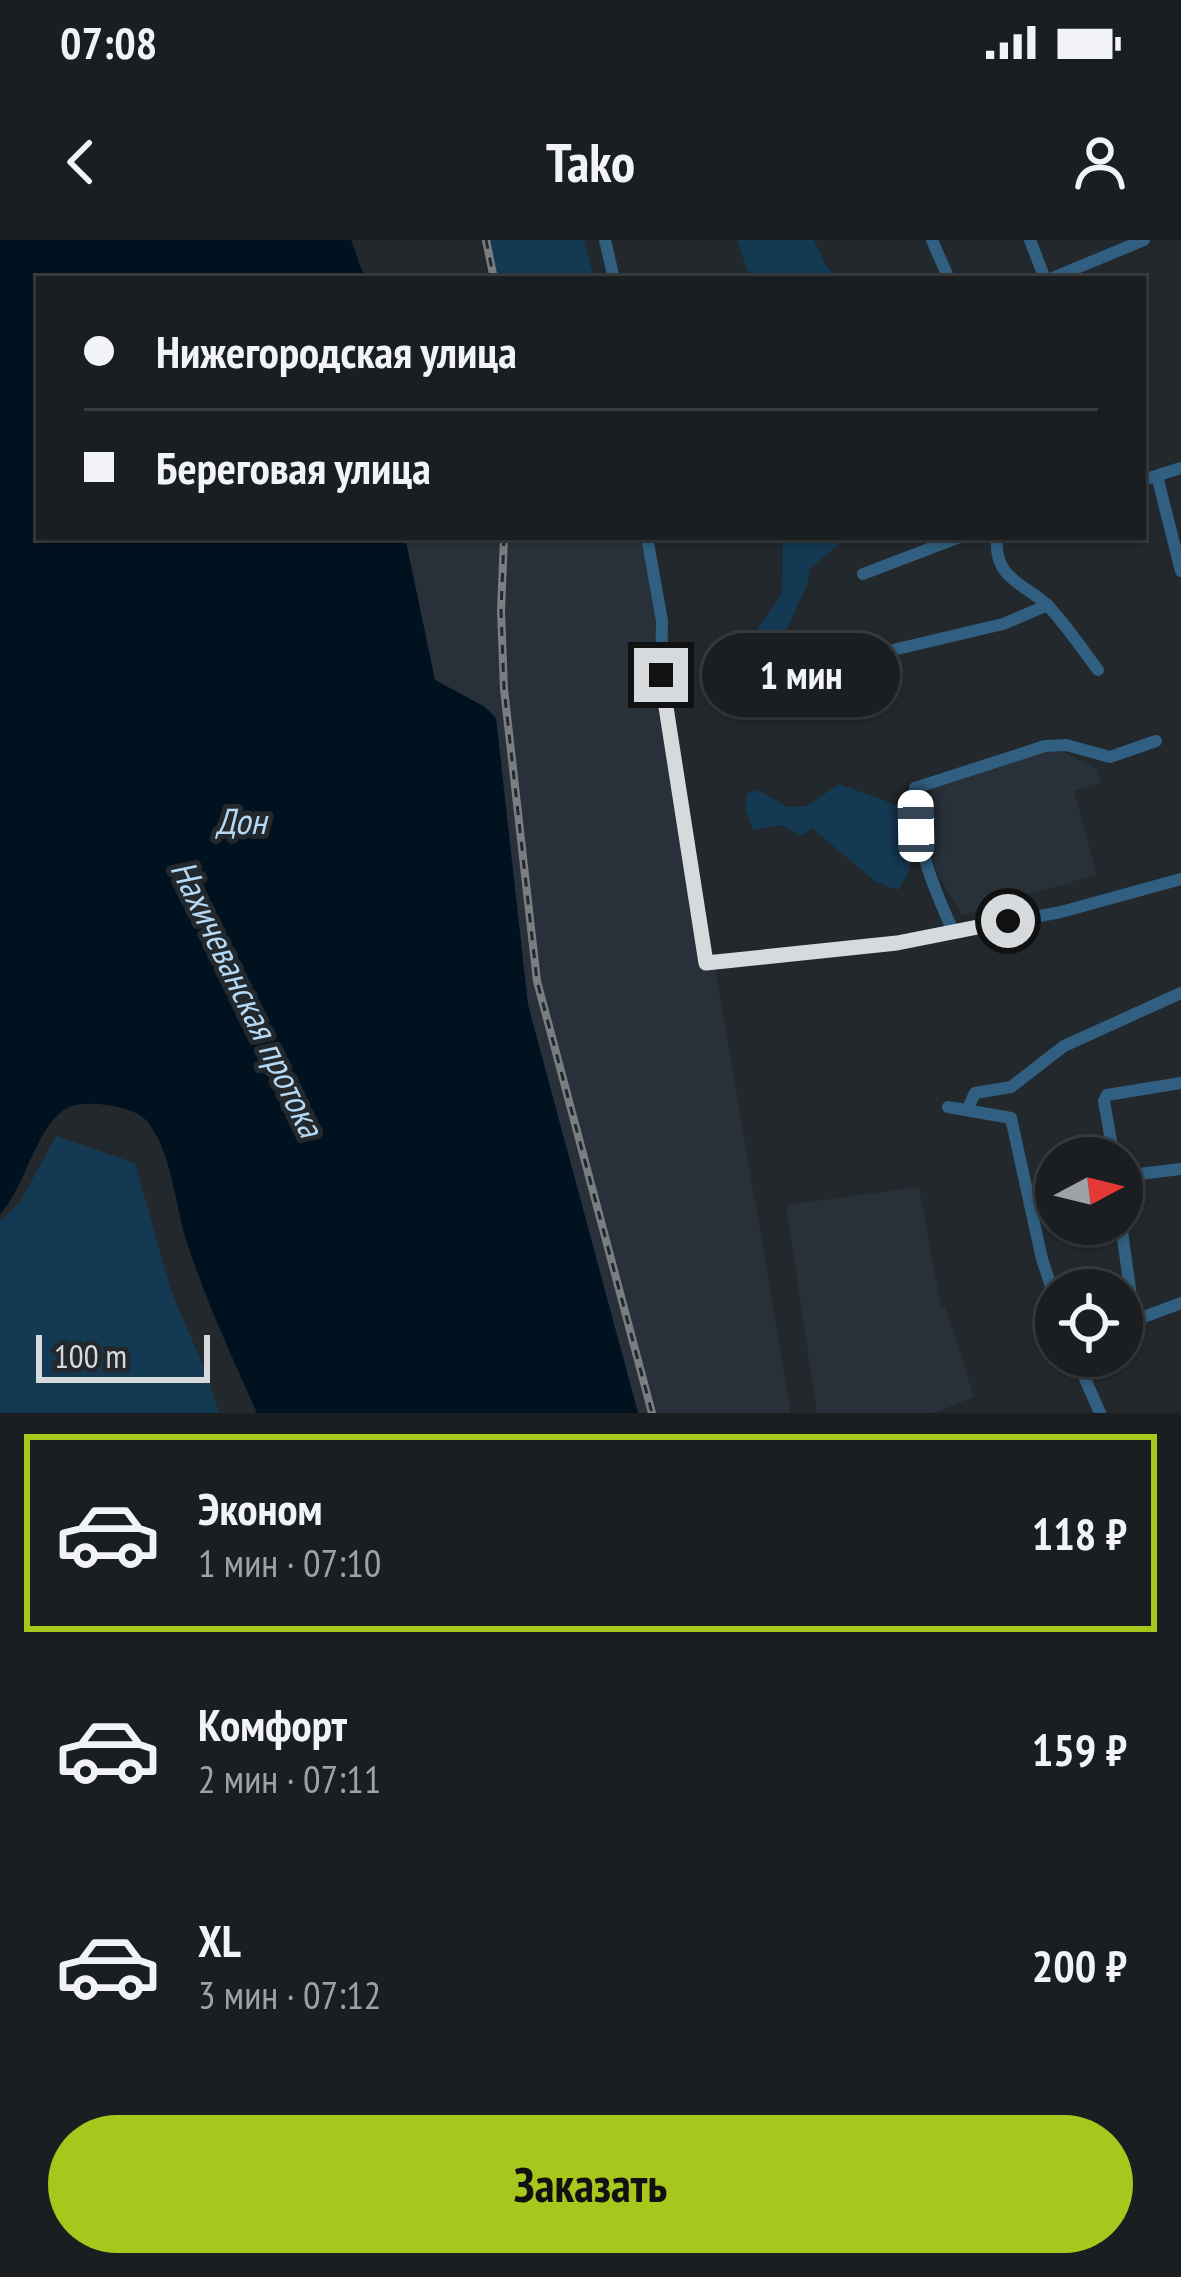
<!DOCTYPE html>
<html lang="ru">
<meta charset="utf-8">
<style>
body{margin:0;font-family:"PT Sans Narrow",sans-serif;background:#272b2e;color:#f1f3f6;height:100vh;display:flex;flex-direction:column;font-size:45px;white-space:nowrap}
*{box-sizing:border-box;margin:0}
p{font-size:39px;color:#9fa2a5}
.icon{flex:none;width:66px;height:66px;fill:none;stroke:currentColor;stroke-width:2;stroke-linecap:round;stroke-linejoin:round}
.map{position:relative;height:1173px;overflow:hidden}
.drawer{display:flex;flex-direction:column;background:#1a1e21;flex:1}
.drawer>*{flex:none}
.banner{position:absolute;left:36px;top:36px;width:1110px;height:264px;border-radius:0px;box-shadow:0 3px 9px #0004,0 0 0 3px #383c3f;display:grid;align-content:center;height:264px;padding:0 48px;background:#1a1e21}
.needle{width:78px;rotate:83deg}
.tools{position:absolute;left:1035px;top:897px;display:grid;gap:24px}
.tools a{display:grid;place-items:center;width:108px;height:108px;border-radius:50%;background:#1a1e21;box-shadow:0 3px 9px #0004,0 0 0 3px #383c3f;font-size:60px}
.scale{position:absolute;left:36px;bottom:30px;width:174px;box-sizing:border-box;padding-left:12px;border:6px solid #d7dadd;border-top:0;font-size:33px;line-height:42px;white-space:nowrap;color:#d7dadd;-webkit-text-stroke:9px #23282c;paint-order:stroke}
.end{position:absolute;width:54px;height:54px;margin:-27px;border:15px solid #d7dadd;background:#111;box-shadow:0 0 0 6px #111}
.from{border-radius:50%}
.bubble{position:absolute;height:84px;border-radius:42px;background:#1a1e21;box-shadow:0 3px 9px #0004,0 0 0 3px #383c3f;font-size:39px;font-weight:700;line-height:84px;text-align:center}
.car{position:absolute;width:36px;height:72px;margin:-36px -18px;border-radius:15px;box-shadow:0 0 9px 3px #0007;background:linear-gradient(#fff 24%,#345 0 40%,#fff 0 76%,#345 0 86%,#fff 0)}
.banner b{display:flex;align-items:center;gap:42px;height:114px;font-size:45px}
.banner b+b{border-top:3px solid #383c3f}
.banner i{width:30px;height:30px;background:#f1f3f6}
ul{padding:21px 0 0;list-style:none}
li{display:flex;align-items:center;gap:36px;height:198px;margin:0 24px 18px;padding:0 24px;border:6px solid transparent;border-radius:0px}
li div{flex:1}
li b{display:block;font-size:45px}
li em{font-style:normal;font-weight:700}
li.on{border-color:#a8c71c}
li>.icon{width:108px;height:108px;stroke-width:1.5}
.action{display:flex;gap:24px;margin-top:auto;padding:24px 48px}
.action a{flex:1;height:138px;border-radius:72px;background:#a8c71c;color:#111;font-size:48px;font-weight:700;line-height:138px;text-align:center}
.status{display:flex;justify-content:space-between;align-items:center;height:84px;padding:0 60px;background:#1a1e21;direction:ltr}
.status svg{height:33px;fill:currentColor}
header{display:flex;justify-content:space-between;align-items:center;height:156px;padding:0 48px;background:#1a1e21;font-size:54px;font-weight:700}
.map>svg:first-child{display:block}
</style>
<div class="status"><b>07:08</b><svg viewBox="0 0 49 12"><path d="M0 12V9h3v3zM5 12V6h3v6zM10 12V3h3v9zM15 12V0h3v12zM26 1h20v11H26zM47 4h2v5h-2z"/></svg></div>
<header><svg class="icon" aria-label="back" viewBox="0 0 24 24"><path d="M15 5l-7 7 7 7"/></svg>Tako<svg class="icon" aria-label="person" viewBox="0 0 24 24"><circle cx="12" cy="8" r="4"/><path d="M4 21q1-7 8-7t8 7"/></svg></header>
<div class="map">
<svg width="1181" height="1173" viewBox="0 0 1181 1173">
<rect width="100%" height="100%" fill="#23282c"/>
<g fill="#283139">
<path d="M405,297H642L791,1173H638L528,765L496,478L485,467L435,440Z"/>
<path d="M1046,511H1062L1097,529L1101,542L1074,551L1097,634L962,676L935,628L927,598L932,593L931,550Z"/>
<path d="M919,947L941,1067H945L974,1157L933,1173H817L786,965Z"/>
</g>
<g fill="#143952">
<path d="M489,0H584L594,39H498Z"/>
<path d="M737,0H814L826,26L842,39H750Z"/>
<path d="M783,297H847L810,329L807,345L782,400L774,435L762,449L742,411L782,354Z"/>
<path d="M839,544L905,568C916,595 916,627 898,650L876,642L812,588L802,596L781,585L753,590L745,569L747,554L758,550L788,567L807,566Z"/>
<path d="M56,896L135,923L171,1051L207,1135L219,1173H0V981L20,962Z"/>
</g>
<path fill="#001120" d="M0,0H351L365,39H39V297H405L435,440L485,467L496,478L528,765L638,1173H257C232,1117 206,1061 187,1003C175,966 172,912 147,881C135,866 87,859 69,867C37,882 26,947 0,974Z"/>
<g fill="none" stroke-linecap="round" stroke-linejoin="round">
<g stroke="#305f81" stroke-width="12">
<path d="M605,0L614,39"/>
<path d="M932,0L949,39"/>
<path d="M1030,0L1045,39"/>
<path d="M1050,39L1144,0"/>
<path d="M1157,236L1181,331"/>
<path d="M1143,240L1181,228"/>
<path d="M647,297L662,381L661,435L706,723L897,703L1061,672L1181,639"/>
<path d="M997,297C993,342 1029,344 1051,369C1068,388 1083,410 1098,430"/>
<path d="M863,334L960,297"/>
<path d="M842,422L1003,384L1048,365"/>
<path d="M953,691C930,640 916,605 915,548L1045,506L1066,505L1110,517L1156,501"/>
<path d="M948,867L1011,878L1042,1019L1056,1061"/>
<path d="M968,868L975,853L1011,847L1064,806L1181,753"/>
<path d="M1114,918L1104,861L1107,855L1181,843"/>
<path d="M1122,936L1181,929"/>
<path d="M1121,984L1134,1078"/>
<path d="M1122,1085L1181,1063"/>
<path d="M1075,1116L1100,1173"/>
</g>
<g stroke="#7a7e81" stroke-width="8">
<g id="rail">
<path d="M486,0L494,39"/>
<path d="M504,297L501,371L504,449L537,741L652,1173"/>
</g>
</g>
<use href="#rail" stroke="#23282c" stroke-width="3" stroke-dasharray="9" stroke-linecap="butt"/>
</g>
<g fill="none" stroke-linecap="round" stroke-linejoin="round">
<path stroke="#d7dadd" stroke-width="15" d="M661,435L706,723L897,703L1008,681"/>
</g>
<g text-anchor="middle" dominant-baseline="central" stroke-width="10" stroke-linejoin="round" paint-order="stroke">
<g font-size="36" font-style="italic" fill="#b5d9f5" stroke="#23282c">
<text x="241" y="580">Дон</text>
<text transform="translate(248 758) rotate(64)">Нахичеванская протока</text>
</g>
</g>
</svg>
<div class="tools">
<a><svg class="needle" viewBox="-14 -14 28 28"><path d="M0-13l5 13h-10z" fill="#e53935"/><path d="M0 13l5-13h-10z" fill="#9fa2a5"/></svg></a>
<a><svg class="icon" aria-label="locate" viewBox="0 0 24 24"><circle cx="12" cy="12" r="6"/><path d="M12 2v4M12 18v4M2 12h4M18 12h4"/></svg></a>
</div>
<div class="scale">100 m</div>
<i class="end from" style="left:1008px;top:681px"></i>
<i class="end" style="left:661px;top:435px"></i>
<div class="bubble" style="left:702px;top:393px;width:198px">1 мин</div>
<i class="car" style="left:916px;top:586px;rotate:359deg"></i>
<div class="banner">
<b><i class="from"></i>Нижегородская улица</b>
<b><i></i>Береговая улица</b>
</div>
</div>
<section class="drawer">
<ul>
<li class="on"><svg class="icon" aria-label="car" viewBox="0 0 24 24"><path d="M5 17H2v-5l4-1 3-4h7l3 4 3 1v5h-3M9 17h6M6 11h13"/><circle cx="7" cy="17" r="2"/><circle cx="17" cy="17" r="2"/></svg><div><b>Эконом</b><p>1 мин · 07:10</p></div><em>118 ₽</em></li>
<li><svg class="icon" aria-label="car" viewBox="0 0 24 24"><path d="M5 17H2v-5l4-1 3-4h7l3 4 3 1v5h-3M9 17h6M6 11h13"/><circle cx="7" cy="17" r="2"/><circle cx="17" cy="17" r="2"/></svg><div><b>Комфорт</b><p>2 мин · 07:11</p></div><em>159 ₽</em></li>
<li><svg class="icon" aria-label="car" viewBox="0 0 24 24"><path d="M5 17H2v-5l4-1 3-4h7l3 4 3 1v5h-3M9 17h6M6 11h13"/><circle cx="7" cy="17" r="2"/><circle cx="17" cy="17" r="2"/></svg><div><b>XL</b><p>3 мин · 07:12</p></div><em>200 ₽</em></li>
</ul>
<div class="action"><a>Заказать</a></div>
</section>
